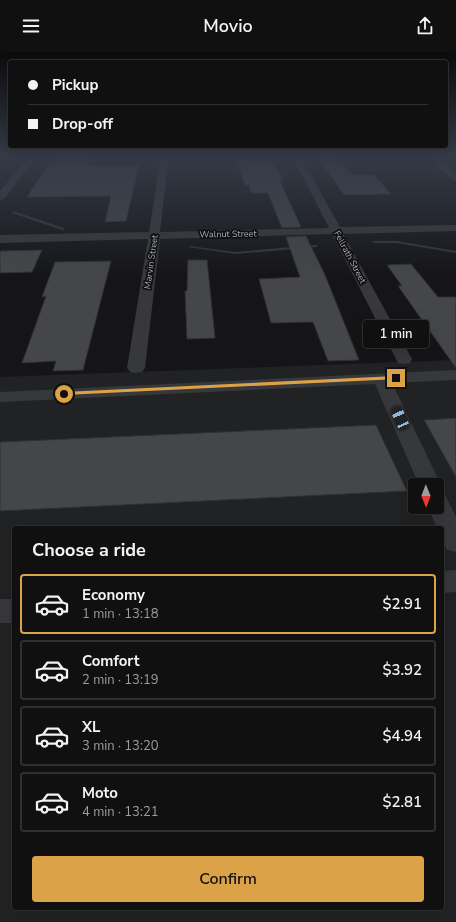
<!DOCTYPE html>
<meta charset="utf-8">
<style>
body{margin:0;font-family:"Nunito Sans",sans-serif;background:#19191a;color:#f1f3f6;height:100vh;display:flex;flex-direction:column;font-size:15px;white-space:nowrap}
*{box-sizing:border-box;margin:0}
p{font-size:13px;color:#9c9d9f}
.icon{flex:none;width:22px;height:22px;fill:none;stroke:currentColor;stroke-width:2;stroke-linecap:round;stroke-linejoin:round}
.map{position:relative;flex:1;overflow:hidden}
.details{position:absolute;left:12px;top:474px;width:432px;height:384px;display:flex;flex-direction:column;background:#101011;border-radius:4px;box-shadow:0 4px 16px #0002,0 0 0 1px #303031}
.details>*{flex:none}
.hud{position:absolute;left:8px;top:8px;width:440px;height:88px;border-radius:4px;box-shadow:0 4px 16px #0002,0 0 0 1px #303031;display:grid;align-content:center;height:88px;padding:0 20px;background:#101011}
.needle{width:26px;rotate:179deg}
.controls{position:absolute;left:408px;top:426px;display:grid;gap:8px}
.controls a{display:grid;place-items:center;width:36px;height:36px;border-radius:4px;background:#101011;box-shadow:0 4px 16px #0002,0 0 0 1px #303031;font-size:20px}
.end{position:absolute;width:18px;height:18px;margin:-9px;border:5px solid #dca248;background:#111;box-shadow:0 0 0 2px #111}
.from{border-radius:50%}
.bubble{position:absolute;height:28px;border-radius:4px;background:#101011;box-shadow:0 4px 16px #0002,0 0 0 1px #303031;font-size:13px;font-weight:600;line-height:28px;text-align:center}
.car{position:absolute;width:12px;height:24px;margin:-12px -6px;border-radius:5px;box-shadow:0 0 3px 1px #0007;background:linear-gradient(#222 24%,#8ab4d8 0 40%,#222 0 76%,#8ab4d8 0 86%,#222 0)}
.hud b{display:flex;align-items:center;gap:14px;height:38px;font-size:15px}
.hud b+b{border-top:1px solid #303031}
.hud i{width:10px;height:10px;background:#f1f3f6}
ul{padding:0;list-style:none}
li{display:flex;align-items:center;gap:12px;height:60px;margin:0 8px 6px;padding:0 12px;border:2px solid #303031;border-radius:4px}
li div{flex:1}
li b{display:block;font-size:15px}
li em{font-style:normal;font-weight:600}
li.on{border-color:#dca248}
li>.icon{width:36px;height:36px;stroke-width:1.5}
h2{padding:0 20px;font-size:18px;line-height:48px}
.primary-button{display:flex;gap:8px;margin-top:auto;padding:8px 20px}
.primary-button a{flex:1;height:46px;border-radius:4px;background:#dca248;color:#111;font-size:16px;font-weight:600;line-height:46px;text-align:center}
header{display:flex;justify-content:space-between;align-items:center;height:52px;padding:0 20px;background:#101011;font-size:18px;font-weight:600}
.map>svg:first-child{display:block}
</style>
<header><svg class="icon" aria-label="menu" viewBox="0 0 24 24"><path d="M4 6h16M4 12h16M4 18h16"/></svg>Movio<svg class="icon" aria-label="share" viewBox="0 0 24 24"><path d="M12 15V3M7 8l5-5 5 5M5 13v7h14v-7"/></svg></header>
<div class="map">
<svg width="456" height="870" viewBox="0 0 456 870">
<rect width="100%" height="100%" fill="#151517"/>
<path fill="#212224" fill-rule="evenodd" d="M456,308V870H0V325ZM415,433H437V455H415ZM14,476H442V856H14Z"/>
<path fill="#222822" d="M432,104H456V123Z"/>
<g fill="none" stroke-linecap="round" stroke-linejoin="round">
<g fill="#30383e" fill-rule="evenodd">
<path d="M13,159L64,176L65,177L62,178L12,161Z"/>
<path d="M373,189H397L456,199V201L397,191H374L372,190Z"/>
<path d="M316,193H317V195L235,202L188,195L190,194L235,200Z"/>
</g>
</g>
<g fill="#444649" stroke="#303033">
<path d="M54,104H94L89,113H139L126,169L105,170L111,144L27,145Z"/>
<path d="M317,104H336L352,123H374L391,142L344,143Z"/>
<path d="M271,106L283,129H280L301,175L282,176L268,141H251L249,133H245L237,107Z"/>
<path d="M306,184L325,223L359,308L328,309L313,270L271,271L259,227L300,225L286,185Z"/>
<path d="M42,198L32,220L0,221V199Z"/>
<path d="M188,208H207L215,286L187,287L185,239H187Z"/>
<path d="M111,209L83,318L53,319L56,309L22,311L46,244L42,245L55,210Z"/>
<path d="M411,212L438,245H456V316L398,234H402L387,213Z"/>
<path d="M456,366V425L424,368Z"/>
<path d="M376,373L407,439L0,459V390Z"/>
</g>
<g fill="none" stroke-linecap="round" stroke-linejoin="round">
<g fill="#37383b" fill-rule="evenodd">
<path d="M29,104H37L4,147L0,148V139Z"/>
<path d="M161,104H169L160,180L329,176L292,104H300L340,175L456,173V179L343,182L412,307L410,311L404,312L398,311L396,307L332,182L160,187L145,316L142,320L136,321L130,320L127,316L148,187L0,191V183L149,180Z"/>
<path d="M424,104H433L456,122V129L453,128Z"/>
<path d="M456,318V328L392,331L441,433L437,439V433H419L375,332L0,350V340Z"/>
<path d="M437,441L445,443L456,465V500L447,498L442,487V476H437L428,455H437Z"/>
<path d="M456,518V540L442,541V519Z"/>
<rect x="0" y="547" width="14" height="24"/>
</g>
</g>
<linearGradient id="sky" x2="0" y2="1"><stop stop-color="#0c0c0d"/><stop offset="0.46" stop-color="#353b47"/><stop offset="1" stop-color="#353b47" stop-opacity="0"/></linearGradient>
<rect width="456" height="225" fill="url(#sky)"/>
<path fill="#dca248" d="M396,324L399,326L398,327L64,343L61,342L64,340Z"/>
<g text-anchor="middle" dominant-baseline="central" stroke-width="3.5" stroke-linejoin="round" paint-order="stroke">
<g font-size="9" fill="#a9adb5" stroke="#101012">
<text transform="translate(228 182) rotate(-1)">Walnut Street</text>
<text transform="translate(350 205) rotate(62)">Fellrath Street</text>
<text transform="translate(151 210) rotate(-82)">Marvin Street</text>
</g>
</g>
</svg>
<div class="controls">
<a><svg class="needle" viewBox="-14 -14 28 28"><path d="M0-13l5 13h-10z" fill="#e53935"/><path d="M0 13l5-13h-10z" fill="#9c9d9f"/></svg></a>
</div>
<i class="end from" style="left:64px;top:342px"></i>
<i class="end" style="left:396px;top:326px"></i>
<div class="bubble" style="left:363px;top:268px;width:66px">1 min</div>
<i class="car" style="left:400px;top:366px;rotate:336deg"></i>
<div class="hud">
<b><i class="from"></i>Pickup</b>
<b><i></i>Drop-off</b>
</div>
<section class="details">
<h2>Choose a ride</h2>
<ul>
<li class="on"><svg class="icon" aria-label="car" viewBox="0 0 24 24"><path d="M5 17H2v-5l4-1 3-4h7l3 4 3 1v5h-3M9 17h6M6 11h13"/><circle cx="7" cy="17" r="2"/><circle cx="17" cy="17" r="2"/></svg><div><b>Economy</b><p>1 min · 13:18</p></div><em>$2.91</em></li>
<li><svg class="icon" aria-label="car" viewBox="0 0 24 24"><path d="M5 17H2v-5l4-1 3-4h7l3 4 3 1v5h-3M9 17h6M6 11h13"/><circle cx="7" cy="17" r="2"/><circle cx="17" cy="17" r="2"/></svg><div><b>Comfort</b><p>2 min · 13:19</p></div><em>$3.92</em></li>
<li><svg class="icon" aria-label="car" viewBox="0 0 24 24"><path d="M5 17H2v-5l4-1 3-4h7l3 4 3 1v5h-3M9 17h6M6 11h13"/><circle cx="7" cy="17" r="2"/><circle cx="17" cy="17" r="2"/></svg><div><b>XL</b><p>3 min · 13:20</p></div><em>$4.94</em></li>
<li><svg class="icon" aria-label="car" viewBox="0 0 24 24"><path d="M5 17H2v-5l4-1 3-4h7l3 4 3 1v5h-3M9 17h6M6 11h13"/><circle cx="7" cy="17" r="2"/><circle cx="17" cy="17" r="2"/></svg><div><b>Moto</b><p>4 min · 13:21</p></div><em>$2.81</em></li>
</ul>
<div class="primary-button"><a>Confirm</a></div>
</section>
</div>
